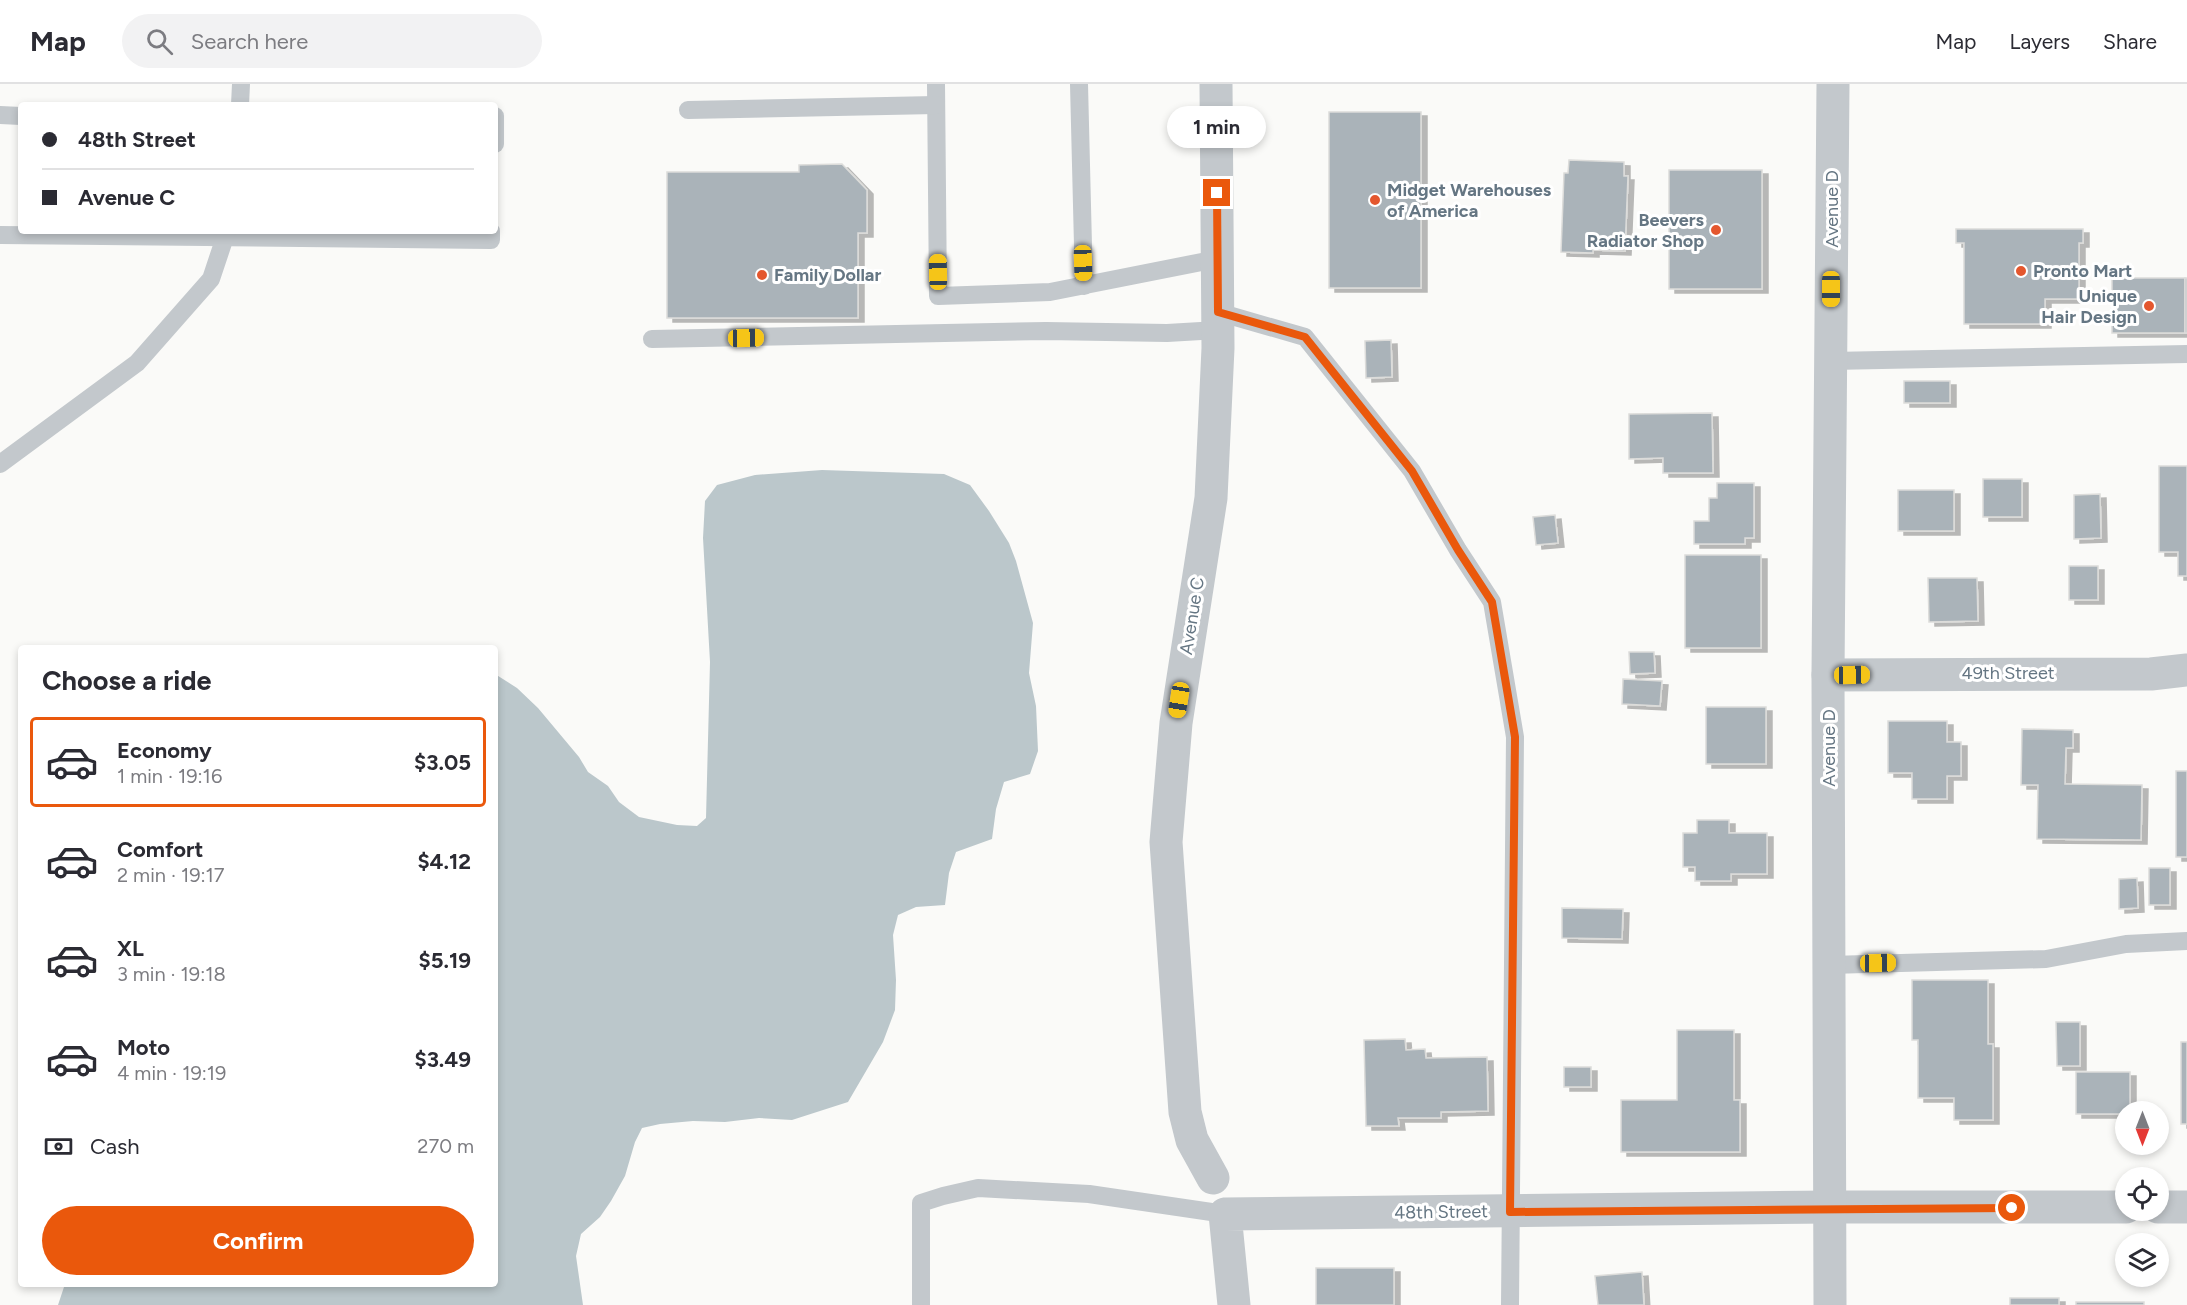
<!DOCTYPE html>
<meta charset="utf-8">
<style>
body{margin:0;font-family:Figtree,sans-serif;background:#f2f2f3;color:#2b2b33;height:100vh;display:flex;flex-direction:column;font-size:22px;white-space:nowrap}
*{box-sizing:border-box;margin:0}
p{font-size:20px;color:#7c7c81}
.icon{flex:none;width:33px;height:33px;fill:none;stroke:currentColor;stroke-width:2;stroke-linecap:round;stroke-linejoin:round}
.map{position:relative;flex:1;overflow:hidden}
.drawer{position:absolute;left:18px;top:561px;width:480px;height:642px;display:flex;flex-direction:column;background:#fff;border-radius:6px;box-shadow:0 3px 9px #0003}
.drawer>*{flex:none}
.top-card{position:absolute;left:18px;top:18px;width:480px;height:132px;border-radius:6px;box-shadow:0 3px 9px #0003;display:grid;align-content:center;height:132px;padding:0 24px;background:#fff}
.needle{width:39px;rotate:180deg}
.buttons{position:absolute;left:2115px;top:1017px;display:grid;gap:12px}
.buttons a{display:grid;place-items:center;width:54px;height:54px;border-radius:50%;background:#fff;box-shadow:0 3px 9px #0003;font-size:30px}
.end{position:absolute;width:27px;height:27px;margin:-14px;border:8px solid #ea580c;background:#fff;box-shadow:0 0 0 3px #fff}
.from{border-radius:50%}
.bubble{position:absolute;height:42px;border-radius:21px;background:#fff;box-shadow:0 3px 9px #0003;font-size:20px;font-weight:700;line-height:42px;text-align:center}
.car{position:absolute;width:18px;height:36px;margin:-18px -9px;border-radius:8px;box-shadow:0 0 4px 2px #0007;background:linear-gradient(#f5c518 24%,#345 0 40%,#f5c518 0 76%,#345 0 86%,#f5c518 0)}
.top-card b{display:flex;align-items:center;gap:21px;height:57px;font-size:22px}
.top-card b+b{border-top:2px solid #e1e1e2}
.top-card i{width:15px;height:15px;background:#2b2b33}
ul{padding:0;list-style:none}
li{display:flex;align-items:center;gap:18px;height:90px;margin:0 12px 9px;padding:0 12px;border:3px solid transparent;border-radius:6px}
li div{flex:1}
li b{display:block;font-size:22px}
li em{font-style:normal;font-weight:700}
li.selected{border-color:#ea580c}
li>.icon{width:54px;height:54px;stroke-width:1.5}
h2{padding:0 24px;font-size:27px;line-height:72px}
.pay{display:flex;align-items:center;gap:15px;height:66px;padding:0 24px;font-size:22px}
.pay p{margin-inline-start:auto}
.cta{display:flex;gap:12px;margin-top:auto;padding:12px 24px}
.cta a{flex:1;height:69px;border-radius:36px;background:#ea580c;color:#fff;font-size:24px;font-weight:700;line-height:69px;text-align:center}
header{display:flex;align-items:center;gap:36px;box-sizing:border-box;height:84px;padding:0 30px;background:#fff;border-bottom:2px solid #e1e1e2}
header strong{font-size:28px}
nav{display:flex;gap:33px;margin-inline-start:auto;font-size:21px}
.search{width:420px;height:54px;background:#f2f2f3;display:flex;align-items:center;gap:15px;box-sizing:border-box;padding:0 21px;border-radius:33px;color:#7c7c81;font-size:22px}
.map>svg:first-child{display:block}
</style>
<header>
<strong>Map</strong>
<div class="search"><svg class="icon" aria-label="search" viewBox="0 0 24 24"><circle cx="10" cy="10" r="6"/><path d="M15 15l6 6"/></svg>Search here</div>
<nav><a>Map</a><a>Layers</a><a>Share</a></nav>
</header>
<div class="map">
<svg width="2187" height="1221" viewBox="0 0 2187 1221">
<defs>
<filter id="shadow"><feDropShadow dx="6" dy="4" stdDeviation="0" flood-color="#0004"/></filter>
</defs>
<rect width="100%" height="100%" fill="#fafaf8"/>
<path fill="#bbc7cb" d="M822,386L944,390L970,401L989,427L1009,459L1016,477L1033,539L1029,589L1036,622L1038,667L1030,690L1004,698L996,725L992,755L956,768L949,789L945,821L916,823L898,831L893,851L896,896L895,926L883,958L848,1018L792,1036L759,1034L725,1038L693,1037L660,1040L642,1044L635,1058L625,1092L611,1117L600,1133L581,1150L576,1172L583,1221H58L65,1200H495V590L517,604L538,624L579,673L588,688L608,702L619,718L639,733L677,741L697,742L706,734L710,578L703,454L705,417L717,401L755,391Z"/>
<g fill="#aab3b9" stroke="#dcdcda" stroke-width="1.5" filter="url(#shadow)">
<rect x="1329" y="28" width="92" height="176"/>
<path d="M1569,76L1624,78V92H1628L1625,167L1593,166V169L1561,168L1564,89H1568Z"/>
<path d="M842,80L867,106V149H858V234H667V88H799V81Z"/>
<rect x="1669" y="86" width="93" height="119"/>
<path d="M1956,145H2083V159H2079V215H2045V240H1964V159H1956Z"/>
<rect x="2112" y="194" width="73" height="55"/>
<rect x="2185" y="194" width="2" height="55"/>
<path d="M1391,256L1392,293L1366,294L1365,257Z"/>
<rect x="1904" y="297" width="46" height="22"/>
<path d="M1712,329L1713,389H1663V374L1629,375V330Z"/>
<path d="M2159,382H2187V492H2178V468H2159Z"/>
<rect x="1983" y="395" width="39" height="38"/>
<path d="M1717,399H1754V454H1745V460H1694V437H1709V414H1717Z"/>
<rect x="1898" y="406" width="56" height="41"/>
<path d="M2100,410L2101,454L2074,455V411Z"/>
<path d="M1555,431L1558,459L1536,461L1533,433Z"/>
<rect x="1685" y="471" width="76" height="93"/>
<rect x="2069" y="482" width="29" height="34"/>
<path d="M1928,494H1977L1978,537L1929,538Z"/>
<path d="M1629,568H1654L1655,589L1630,590Z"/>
<path d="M1623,595L1662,597L1660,622L1622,620Z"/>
<rect x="1706" y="623" width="60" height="57"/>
<path d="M1888,637H1947V658H1961V692H1947V715H1912V689H1888Z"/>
<path d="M2022,645L2073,646V664H2066L2065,700L2142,701L2141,756L2037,755L2038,701H2021Z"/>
<rect x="2176" y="687" width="11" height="86"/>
<path d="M1697,736H1729V749H1767V790H1731V797H1695V783H1683V749H1697Z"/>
<rect x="2149" y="784" width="21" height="37"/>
<path d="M2137,794L2138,824L2119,825V795Z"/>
<path d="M1562,824L1623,825L1622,855L1562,854Z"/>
<path d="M1912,896H1988V960H1993V1036H1954V1014H1918V956H1912Z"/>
<path d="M2056,938H2080V982H2057Z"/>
<path d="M1677,946H1734V1016H1740V1068H1621V1016H1677Z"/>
<path d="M1405,955L1406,966L1425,965L1426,974L1487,973L1488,1027L1441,1028V1034H1398L1399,1042H1366L1364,956Z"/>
<rect x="2181" y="958" width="6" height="82"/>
<rect x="1564" y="983" width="27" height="20"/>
<path d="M2076,988H2130V1028H2126V1030H2076Z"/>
<rect x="1316" y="1184" width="78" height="37"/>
<path d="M1642,1188L1644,1221H1598L1595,1192Z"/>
<rect x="2010" y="1214" width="49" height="7"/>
<rect x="2076" y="1218" width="68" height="3"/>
</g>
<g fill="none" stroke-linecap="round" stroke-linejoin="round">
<g stroke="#c3c8cc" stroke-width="18">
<path d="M936,0L938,212L1050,208L1217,175"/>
<path d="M1079,0L1084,202"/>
<path d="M240,21L241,0"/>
<path d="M688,26L936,21"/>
<path d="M0,31L21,32"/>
<path d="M495,32V60"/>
<path d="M0,151L491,156V147"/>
<path d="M1218,228L1305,253L1412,387L1458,466L1492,518L1515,653L1510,1221"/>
<path d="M652,255L1046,247L1167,249L1218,246"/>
<path d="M1831,277L2187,270"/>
<path d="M0,380L137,279L211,195L227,147"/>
<path d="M1830,881L2046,875L2126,860L2187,857"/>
<path d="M921,1221V1119L943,1112L978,1104L1089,1110L1225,1130"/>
</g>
<g stroke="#c3c8cc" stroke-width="33">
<path d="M1828,591L2151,590L2187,586"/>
<path d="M1213,1094L1192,1056L1185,1028L1166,758L1176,639L1211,414L1218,264L1216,0"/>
<path d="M2158,1123H2187"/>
<path d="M1234,1221L1225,1130L1831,1123H2126"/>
<path d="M1830,1221L1828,591L1833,0"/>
</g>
</g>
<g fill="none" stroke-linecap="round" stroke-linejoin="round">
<path stroke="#ea580c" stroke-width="8" d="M1217,109L1218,228L1305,253L1412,387L1458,466L1492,518L1515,653L1510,1128L2012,1124"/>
</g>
<g fill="#e4572e" stroke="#fff" stroke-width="2">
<circle cx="1375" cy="116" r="6"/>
<circle cx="1716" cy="146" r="6"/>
<circle cx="2021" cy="187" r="6"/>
<circle cx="762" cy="191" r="6"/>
<circle cx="2149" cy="222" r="6"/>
</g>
<g text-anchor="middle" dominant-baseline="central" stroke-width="6" stroke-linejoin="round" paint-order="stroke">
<g font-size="18" font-weight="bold" fill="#657683" stroke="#fff" text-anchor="start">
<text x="1387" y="106">Midget Warehouses<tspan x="1387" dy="21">of America</tspan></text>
<text x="1704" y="136" text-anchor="end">Beevers<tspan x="1704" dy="21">Radiator Shop</tspan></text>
<text x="2033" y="187">Pronto Mart</text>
<text x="774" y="191">Family Dollar</text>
<text x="2137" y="212" text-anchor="end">Unique<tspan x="2137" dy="21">Hair Design</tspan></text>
</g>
<g font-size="18" fill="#657683" stroke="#fff">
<text transform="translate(1832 125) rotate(-90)">Avenue D</text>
<text transform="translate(1192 532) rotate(-81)">Avenue C</text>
<text x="2008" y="589">49th Street</text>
<text transform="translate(1829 664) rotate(-90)">Avenue D</text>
<text transform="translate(1441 1128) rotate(-1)">48th Street</text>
</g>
</g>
</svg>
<div class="buttons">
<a><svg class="needle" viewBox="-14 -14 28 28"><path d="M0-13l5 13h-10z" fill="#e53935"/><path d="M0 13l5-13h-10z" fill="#7c7c81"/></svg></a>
<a><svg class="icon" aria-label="locate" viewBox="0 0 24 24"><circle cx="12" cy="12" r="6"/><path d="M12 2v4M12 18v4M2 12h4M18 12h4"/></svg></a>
<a><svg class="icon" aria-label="layers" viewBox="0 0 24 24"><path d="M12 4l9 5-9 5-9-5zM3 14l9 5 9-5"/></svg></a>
</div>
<i class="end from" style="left:2012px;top:1124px"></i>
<i class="end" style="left:1217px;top:109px"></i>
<div class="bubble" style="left:1167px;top:22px;width:99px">1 min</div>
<i class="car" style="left:1083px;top:179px;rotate:178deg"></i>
<i class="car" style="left:938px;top:188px;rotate:359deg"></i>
<i class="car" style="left:1831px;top:205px;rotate:180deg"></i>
<i class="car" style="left:746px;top:254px;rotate:89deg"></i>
<i class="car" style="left:1852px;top:591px;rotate:89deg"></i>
<i class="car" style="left:1179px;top:616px;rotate:189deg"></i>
<i class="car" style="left:1878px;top:879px;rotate:89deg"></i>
<div class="top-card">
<b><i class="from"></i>48th Street</b>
<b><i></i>Avenue C</b>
</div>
<section class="drawer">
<h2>Choose a ride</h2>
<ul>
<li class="selected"><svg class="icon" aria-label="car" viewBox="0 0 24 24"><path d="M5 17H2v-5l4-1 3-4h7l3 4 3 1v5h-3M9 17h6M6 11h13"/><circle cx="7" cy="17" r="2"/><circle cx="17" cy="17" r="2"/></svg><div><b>Economy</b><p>1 min · 19:16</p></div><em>$3.05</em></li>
<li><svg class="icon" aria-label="car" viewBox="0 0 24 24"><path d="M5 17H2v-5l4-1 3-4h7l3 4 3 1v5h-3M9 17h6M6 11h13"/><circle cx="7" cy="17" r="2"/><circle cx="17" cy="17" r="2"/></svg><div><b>Comfort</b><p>2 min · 19:17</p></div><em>$4.12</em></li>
<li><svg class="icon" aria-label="car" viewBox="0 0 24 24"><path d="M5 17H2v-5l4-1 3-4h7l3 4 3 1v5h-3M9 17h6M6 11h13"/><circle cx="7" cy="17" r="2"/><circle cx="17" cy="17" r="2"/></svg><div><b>XL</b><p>3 min · 19:18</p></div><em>$5.19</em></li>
<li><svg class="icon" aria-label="car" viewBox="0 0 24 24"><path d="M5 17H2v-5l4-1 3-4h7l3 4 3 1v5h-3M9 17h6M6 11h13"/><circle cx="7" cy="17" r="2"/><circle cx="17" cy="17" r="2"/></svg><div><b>Moto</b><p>4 min · 19:19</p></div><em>$3.49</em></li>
</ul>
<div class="pay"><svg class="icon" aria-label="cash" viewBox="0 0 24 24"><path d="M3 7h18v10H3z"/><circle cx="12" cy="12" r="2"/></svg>Cash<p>270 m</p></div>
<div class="cta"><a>Confirm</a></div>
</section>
</div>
